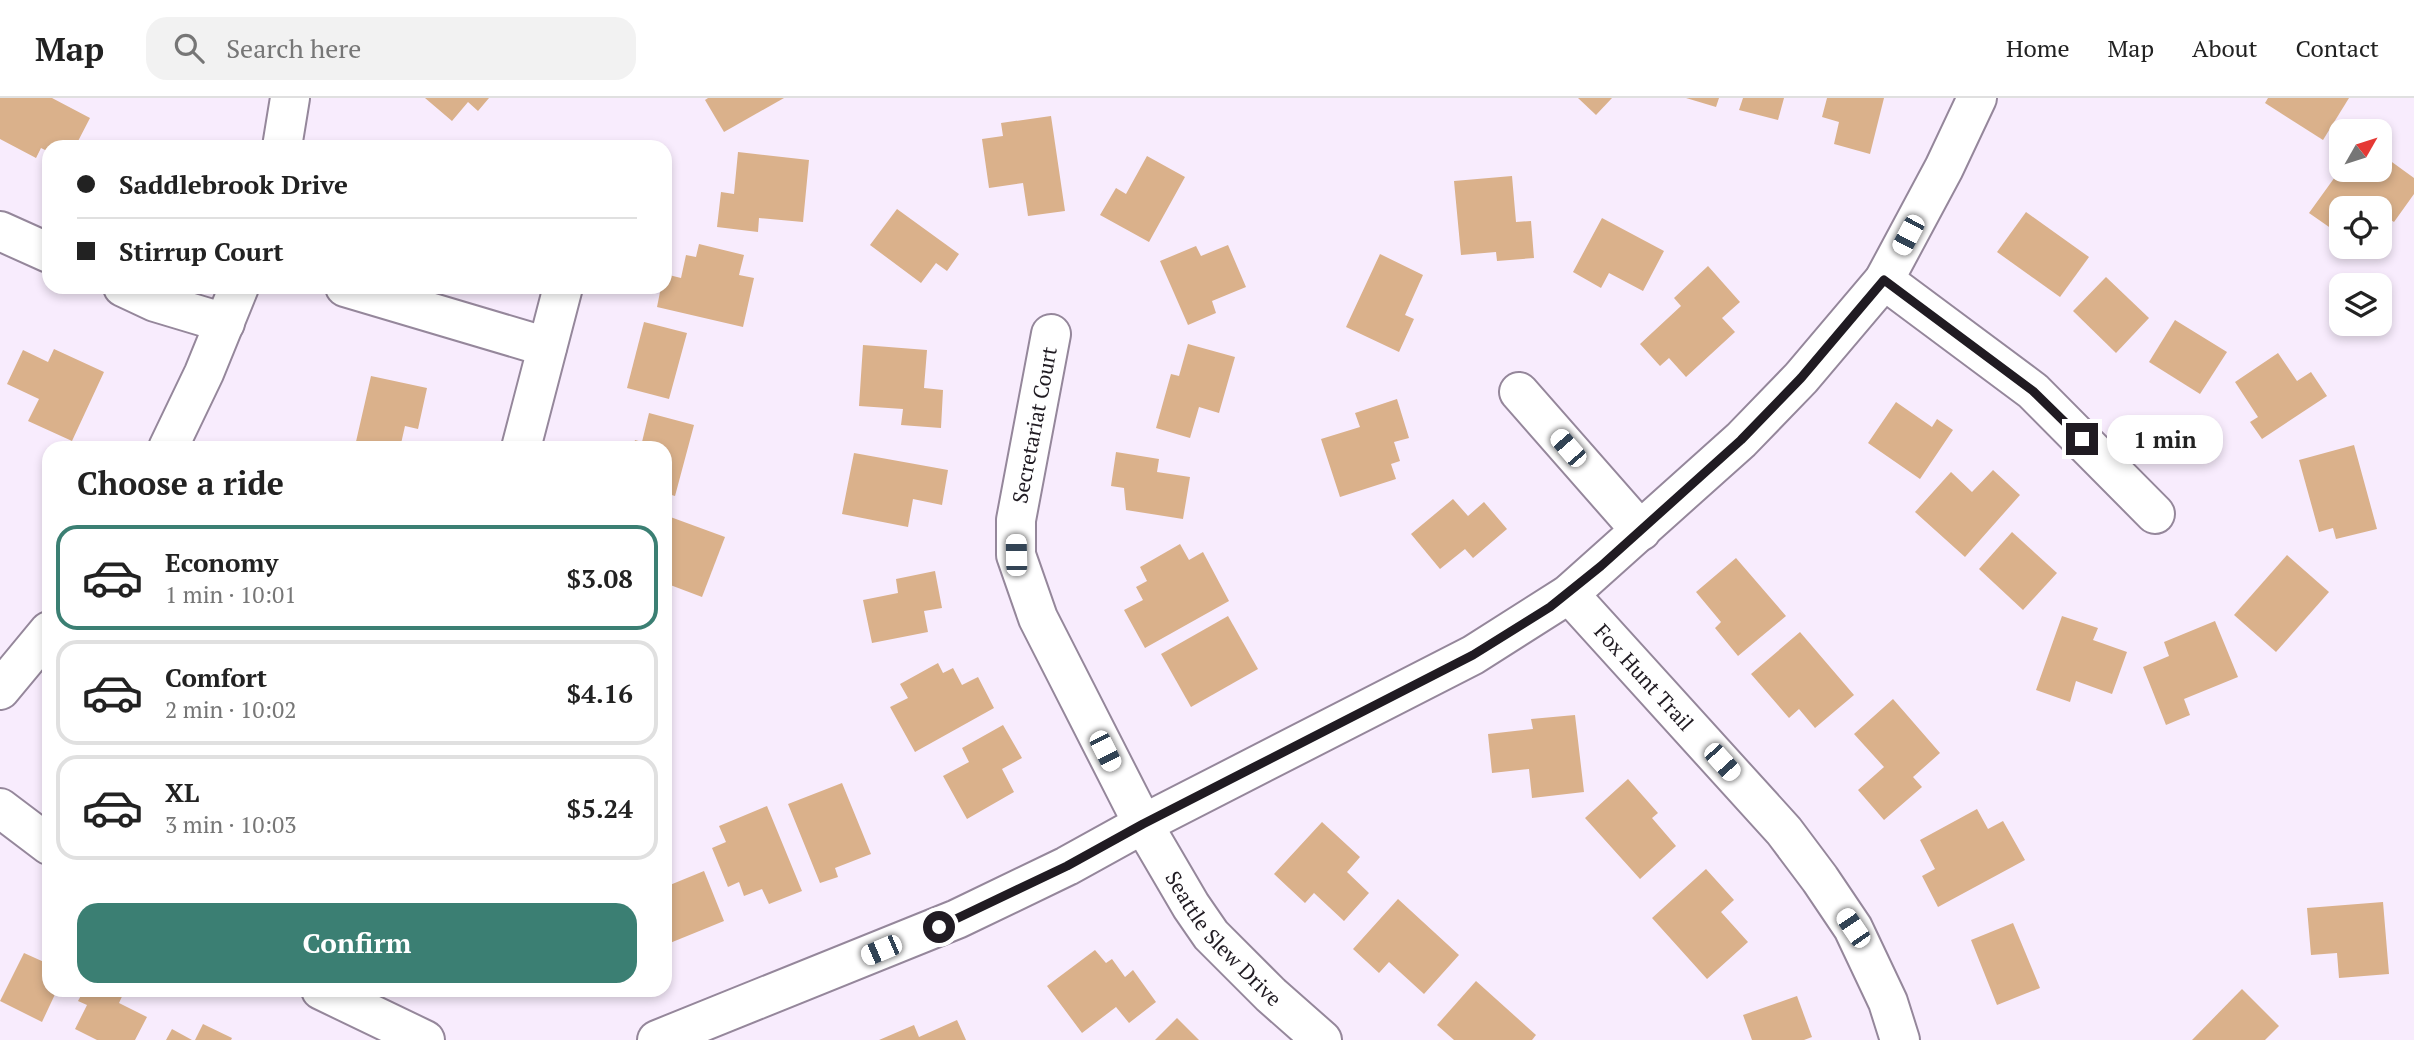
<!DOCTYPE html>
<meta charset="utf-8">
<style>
body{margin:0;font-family:"PT Serif",serif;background:#f2f2f2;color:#222;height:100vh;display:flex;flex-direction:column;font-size:26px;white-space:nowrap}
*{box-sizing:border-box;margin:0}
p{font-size:23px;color:#767676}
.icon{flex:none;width:38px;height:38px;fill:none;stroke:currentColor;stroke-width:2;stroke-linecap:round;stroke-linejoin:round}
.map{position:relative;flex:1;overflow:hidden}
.sheet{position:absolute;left:42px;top:343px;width:630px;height:556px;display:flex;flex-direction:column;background:#fff;border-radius:21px;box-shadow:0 4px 10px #0003}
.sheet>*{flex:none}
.top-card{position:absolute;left:42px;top:42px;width:630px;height:154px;border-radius:21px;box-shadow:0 4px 10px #0003;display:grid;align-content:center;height:154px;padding:0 35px;background:#fff}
.needle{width:46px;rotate:51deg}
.controls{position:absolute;left:2329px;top:21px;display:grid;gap:14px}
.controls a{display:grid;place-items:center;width:63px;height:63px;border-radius:14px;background:#fff;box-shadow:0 4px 10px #0003;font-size:35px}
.end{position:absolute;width:32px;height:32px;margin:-16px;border:9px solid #201b22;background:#fff;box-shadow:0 0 0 4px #fff}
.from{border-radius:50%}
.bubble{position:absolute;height:49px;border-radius:21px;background:#fff;box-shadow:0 4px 10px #0003;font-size:23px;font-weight:700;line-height:49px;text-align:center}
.car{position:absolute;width:21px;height:42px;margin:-21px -10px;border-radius:9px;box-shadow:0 0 5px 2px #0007;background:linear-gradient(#fff 24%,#345 0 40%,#fff 0 76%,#345 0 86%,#fff 0)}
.top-card b{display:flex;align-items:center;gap:24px;height:66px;font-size:26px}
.top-card b+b{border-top:2px solid #e0e0e0}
.top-card i{width:18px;height:18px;background:#222}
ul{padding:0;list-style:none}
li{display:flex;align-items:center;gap:21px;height:105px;margin:0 14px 10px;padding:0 21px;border:4px solid #e0e0e0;border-radius:21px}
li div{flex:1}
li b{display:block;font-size:26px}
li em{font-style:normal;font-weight:700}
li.current{border-color:#3b7f73}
li>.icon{width:63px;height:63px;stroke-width:1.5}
h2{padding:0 35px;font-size:32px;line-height:84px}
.cta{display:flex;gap:14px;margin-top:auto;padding:14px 35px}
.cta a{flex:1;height:80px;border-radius:21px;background:#3b7f73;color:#fff;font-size:28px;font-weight:700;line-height:80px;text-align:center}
header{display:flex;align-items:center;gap:42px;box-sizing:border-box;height:98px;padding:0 35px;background:#fff;border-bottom:2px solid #e0e0e0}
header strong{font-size:33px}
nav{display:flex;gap:38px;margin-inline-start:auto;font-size:24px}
.search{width:490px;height:63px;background:#f2f2f2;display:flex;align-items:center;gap:18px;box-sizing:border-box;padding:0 24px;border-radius:21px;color:#767676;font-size:26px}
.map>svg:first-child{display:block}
</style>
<header>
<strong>Map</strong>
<div class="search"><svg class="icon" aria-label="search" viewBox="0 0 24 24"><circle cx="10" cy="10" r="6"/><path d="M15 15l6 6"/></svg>Search here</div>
<nav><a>Home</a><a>Map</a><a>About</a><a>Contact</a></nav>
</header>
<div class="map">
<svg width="2414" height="942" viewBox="0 0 2414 942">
<rect width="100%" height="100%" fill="#f8ecfd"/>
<g fill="#dab18b">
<path d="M0,0H52L90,20L75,49H49V54L41,50L36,60L0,41Z"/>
<path d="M425,0H489L478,13L468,4L452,23Z"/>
<path d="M708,0H784L724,34L705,2Z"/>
<path d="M1578,0H1612L1596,17Z"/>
<path d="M1686,0H1719L1716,9Z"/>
<path d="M1743,0H1784L1778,22L1739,12Z"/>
<path d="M1827,0H1884L1870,56L1834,46L1839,24L1822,19Z"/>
<path d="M2268,0H2349L2323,42L2265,5Z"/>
<path d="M1051,18L1065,113L1028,118L1023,85L989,90L982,41L1003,38L1001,25Z"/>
<path d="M738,54L809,62L803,124L759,120L758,134L717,129L721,94L734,96Z"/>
<path d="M1147,58L1185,79L1149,144L1100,117L1116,90L1126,96Z"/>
<path d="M2385,59L2414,80V96L2394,124L2380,115V110H2342V138L2309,115L2340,72H2380V66Z"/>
<path d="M1512,78L1516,124L1531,123L1534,160L1497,163L1496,154L1461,157L1454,83Z"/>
<path d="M897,111L959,156L947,173L936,165L921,185L870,147Z"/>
<path d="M2026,114L2089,159L2060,199L1997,154Z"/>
<path d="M1602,120L1664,153L1643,193L1609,175L1601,190L1573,174Z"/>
<path d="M699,146L744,157L739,177L754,180L743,229L657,209L661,189H665V176L681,180L686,157L696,159Z"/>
<path d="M1228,147L1246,189L1212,203L1216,215L1188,227L1160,163L1196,148L1201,158Z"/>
<path d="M1380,156L1423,177L1405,217L1414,221L1399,254L1346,229Z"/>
<path d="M1708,168L1740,204L1722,220L1735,234L1686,279L1669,260L1660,268L1640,246L1681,208L1674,200Z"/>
<path d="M2106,179L2149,220L2116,255L2073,213Z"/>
<path d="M2175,222L2227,254L2200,296L2149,264Z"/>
<path d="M644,224L687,235L669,301L627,290Z"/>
<path d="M1188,246L1235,259L1219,315L1199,309L1190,340L1156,330L1171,276L1179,278Z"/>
<path d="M863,247L927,252L924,290L943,292L941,330L901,327L903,311L859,308Z"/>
<path d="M54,251L104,274L72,343L28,323L39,301L7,286L23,252L48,264Z"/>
<path d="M2278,255L2297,283L2311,274L2327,298L2262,341L2250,324L2258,319L2235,284Z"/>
<path d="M371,278L427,290L418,331L405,328L400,350H366L355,348Z"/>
<path d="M1397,301L1409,340L1394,344L1400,363L1391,366L1396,381L1340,399L1321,341L1360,329L1355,315Z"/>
<path d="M1896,304L1932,329L1937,321L1953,332L1920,381L1868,345Z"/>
<path d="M649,315L694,327L675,398L665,395V350H633L635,342L642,344Z"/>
<path d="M2354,347L2377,431L2336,441L2333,430L2319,434L2299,362Z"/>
<path d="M1116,354L1159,361L1157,374L1190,379L1183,421L1126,412L1124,390L1111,388Z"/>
<path d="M854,355L948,372L942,407L913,401L908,429L842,416Z"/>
<path d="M1993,372L2020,397L1965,459L1915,414L1951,374L1972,394Z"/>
<path d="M1453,401L1468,418L1484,404L1507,431L1473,460L1465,451L1440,471L1411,436Z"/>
<path d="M665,417L725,439L702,499L665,485Z"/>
<path d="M2012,434L2057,475L2023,512L1979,471Z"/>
<path d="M1180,446L1189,462L1203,454L1229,503L1145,550L1124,512L1143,502L1136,489L1147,483L1140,469Z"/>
<path d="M2287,457L2329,494L2276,554L2234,517Z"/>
<path d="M1736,460L1786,518L1738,558L1715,530L1721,524L1696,494Z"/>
<path d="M935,473L942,510L924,513L928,534L872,545L863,502L898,495L896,481Z"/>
<path d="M1228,518L1258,571L1191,609L1161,556Z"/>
<path d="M2062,518L2098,530L2093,542L2127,554L2112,596L2076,583L2070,604L2036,592Z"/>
<path d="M2215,523L2238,579L2184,601L2190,617L2166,627L2143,569L2169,558L2164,544Z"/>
<path d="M1800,534L1854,597L1815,630L1799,611L1789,620L1751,576Z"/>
<path d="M938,565L943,575L953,570L962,587L978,579L994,610L915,654L890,609L908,600L900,586Z"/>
<path d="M1893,601L1940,655L1913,679L1922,689L1884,722L1858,692L1884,669L1854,636Z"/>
<path d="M1575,617L1584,694L1532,700L1529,671L1492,675L1488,636L1533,631L1531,621Z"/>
<path d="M1003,627L1022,660L1002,671L1014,694L967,721L943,678L969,664L962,650Z"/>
<path d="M1628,681L1658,715L1652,720L1676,748L1640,781L1585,720Z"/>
<path d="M842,685L871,756L835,770L838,779L820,785L788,706Z"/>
<path d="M767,708L802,793L769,806L762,791L744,798L739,784L728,789L712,750L726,744L719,728Z"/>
<path d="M1977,711L1988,731L2003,723L2025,762L1938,809L1922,778L1935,771L1920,742Z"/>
<path d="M1322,724L1360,759L1347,774L1369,795L1344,823L1314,795L1305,805L1274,776Z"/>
<path d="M1706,771L1734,802L1721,814L1748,844L1707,881L1652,820Z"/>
<path d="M704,773L724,823L665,847V789Z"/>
<path d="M1398,801L1459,857L1424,896L1389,864L1379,875L1353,851Z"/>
<path d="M2383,804L2389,876L2339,880L2337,855L2311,857L2307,810Z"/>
<path d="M2013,825L2040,890L1997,907L1971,842Z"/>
<path d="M1095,852L1106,865L1112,861L1125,879L1133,872L1156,904L1129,925L1116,909L1082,935L1047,888Z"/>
<path d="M24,855L44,864L49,855V892H57L42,924L0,903Z"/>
<path d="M1476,883L1536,937L1532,942H1454L1437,927Z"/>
<path d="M2242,891L2279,928L2265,942H2192Z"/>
<path d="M84,892H125L119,905L147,919L135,942H97L75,931L87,907L78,903Z"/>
<path d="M1797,898L1812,939L1804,942H1752L1743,917Z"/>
<path d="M1177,920L1199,942H1155Z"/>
<path d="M957,922L966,942H879L914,927L919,939Z"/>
<path d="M203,926L232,940L231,942H195Z"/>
<path d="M172,931L192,942H166Z"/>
</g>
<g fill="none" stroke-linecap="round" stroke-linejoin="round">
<g stroke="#95879b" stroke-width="42">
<g id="minor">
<path d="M282,49L290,0"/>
<path d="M0,133L49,155"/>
<path d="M1884,182L2033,293L2155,416"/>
<path d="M123,189L155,204L225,225"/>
<path d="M345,189L547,249"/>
<path id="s1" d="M1051,236L1016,422V457L1038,520L1143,726L1191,808L1211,837L1271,897L1322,942"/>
<path d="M1519,294L1641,433"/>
<path d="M168,350L204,275L239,189"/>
<path d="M521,350L563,189"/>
<path id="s2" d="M1569,496L1784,733L1820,781L1853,830L1888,904L1900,942"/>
<path d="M0,592L49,533"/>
<path d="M0,710L49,747"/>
<path d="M321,892L425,942"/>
<path d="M657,942L957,821L1067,768L1143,726L1473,557L1569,496L1741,342L1801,280L1884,182L1944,70L1977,0"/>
</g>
</g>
<use href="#minor" stroke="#fff" stroke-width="38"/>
</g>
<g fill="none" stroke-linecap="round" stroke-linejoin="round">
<path stroke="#201b22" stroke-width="9" d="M939,829L1067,768L1143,726L1473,557L1550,509L1601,468L1741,342L1801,280L1884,182L2033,293L2082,341"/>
</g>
<g text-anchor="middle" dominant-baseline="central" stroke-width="5" stroke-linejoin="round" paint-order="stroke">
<g font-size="21" fill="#201b22" stroke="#fff">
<text transform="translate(1034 327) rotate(-79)">Secretariat Court</text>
<text stroke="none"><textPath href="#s2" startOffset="112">Fox Hunt Trail</textPath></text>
<text stroke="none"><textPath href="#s1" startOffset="663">Seattle Slew Drive</textPath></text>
</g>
</g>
</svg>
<div class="controls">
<a><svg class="needle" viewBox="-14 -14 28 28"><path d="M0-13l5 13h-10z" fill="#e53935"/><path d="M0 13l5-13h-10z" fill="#767676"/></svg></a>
<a><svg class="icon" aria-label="locate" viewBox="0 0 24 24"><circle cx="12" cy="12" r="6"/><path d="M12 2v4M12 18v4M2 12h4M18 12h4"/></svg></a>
<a><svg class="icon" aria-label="layers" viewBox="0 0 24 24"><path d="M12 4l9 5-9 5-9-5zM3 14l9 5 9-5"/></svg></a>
</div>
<i class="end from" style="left:939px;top:829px"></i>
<i class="end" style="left:2082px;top:341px"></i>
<div class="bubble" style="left:2107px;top:317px;width:116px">1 min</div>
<i class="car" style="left:1908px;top:137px;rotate:208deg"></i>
<i class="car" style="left:1568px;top:350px;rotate:319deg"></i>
<i class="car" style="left:1016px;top:457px;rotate:359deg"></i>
<i class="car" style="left:1105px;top:653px;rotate:153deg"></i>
<i class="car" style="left:1722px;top:664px;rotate:138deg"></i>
<i class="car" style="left:1853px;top:830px;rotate:326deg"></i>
<i class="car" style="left:881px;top:852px;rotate:247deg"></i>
<div class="top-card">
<b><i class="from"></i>Saddlebrook Drive</b>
<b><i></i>Stirrup Court</b>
</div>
<section class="sheet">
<h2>Choose a ride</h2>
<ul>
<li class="current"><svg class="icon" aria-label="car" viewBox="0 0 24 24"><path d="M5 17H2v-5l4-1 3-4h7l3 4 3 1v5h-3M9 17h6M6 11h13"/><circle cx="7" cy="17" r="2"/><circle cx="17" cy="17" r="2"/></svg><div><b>Economy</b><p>1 min · 10:01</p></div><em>$3.08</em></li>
<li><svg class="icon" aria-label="car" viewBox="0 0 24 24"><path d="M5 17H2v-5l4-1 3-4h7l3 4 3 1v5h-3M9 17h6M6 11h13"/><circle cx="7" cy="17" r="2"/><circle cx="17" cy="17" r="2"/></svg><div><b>Comfort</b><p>2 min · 10:02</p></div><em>$4.16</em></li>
<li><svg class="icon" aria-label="car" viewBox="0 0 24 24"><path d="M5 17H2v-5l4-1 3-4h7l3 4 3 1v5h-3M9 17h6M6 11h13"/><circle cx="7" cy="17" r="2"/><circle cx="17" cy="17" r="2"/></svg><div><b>XL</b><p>3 min · 10:03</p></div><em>$5.24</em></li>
</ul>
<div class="cta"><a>Confirm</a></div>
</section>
</div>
